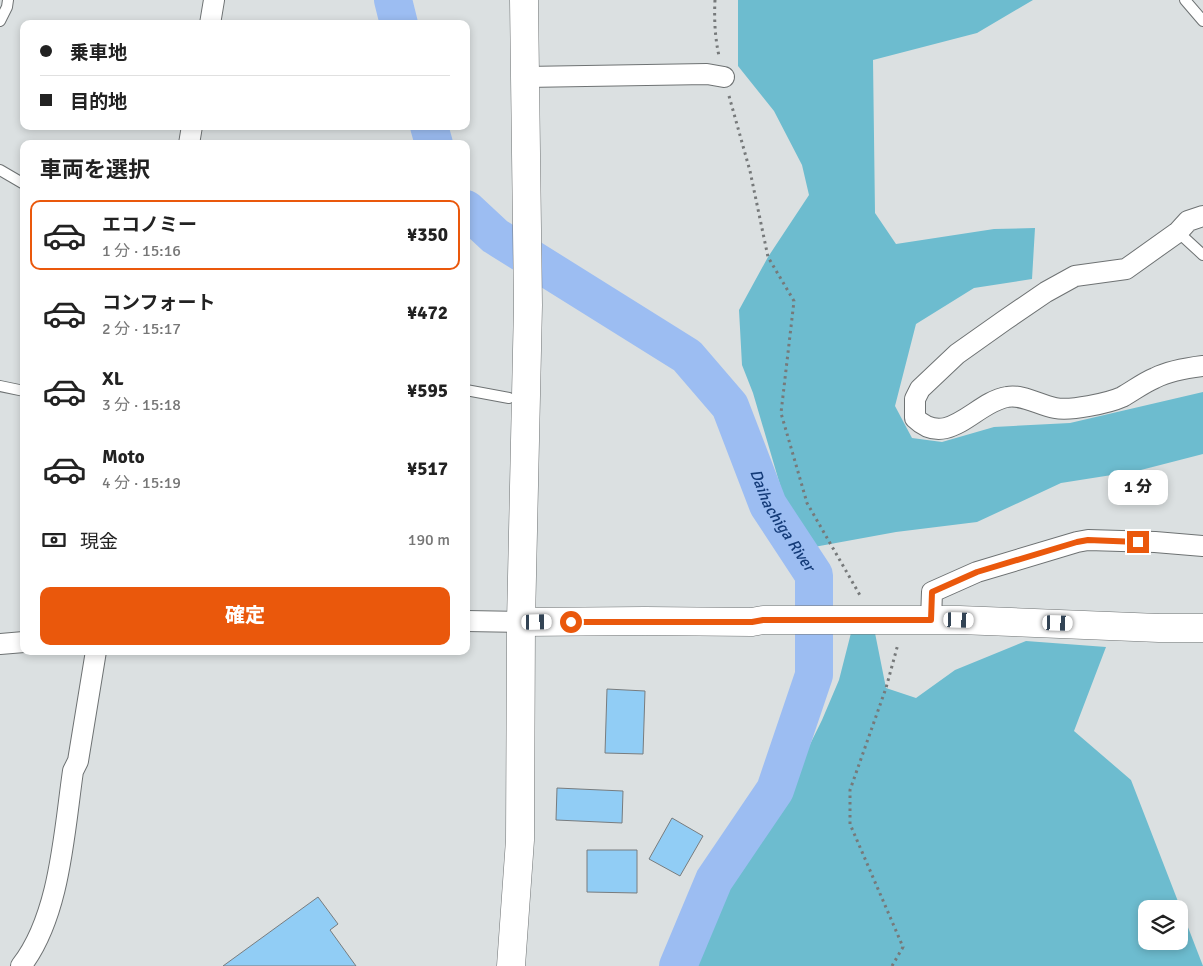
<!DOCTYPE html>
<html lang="ja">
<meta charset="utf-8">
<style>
body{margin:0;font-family:Signika,"Noto Sans JP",sans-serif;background:#f2f2f2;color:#222;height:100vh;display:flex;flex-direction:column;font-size:19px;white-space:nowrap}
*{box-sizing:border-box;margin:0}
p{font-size:16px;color:#767676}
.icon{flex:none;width:28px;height:28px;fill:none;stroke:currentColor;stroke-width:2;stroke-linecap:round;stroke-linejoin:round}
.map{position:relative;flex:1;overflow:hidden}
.sheet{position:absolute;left:20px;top:140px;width:450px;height:515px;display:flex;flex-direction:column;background:#fff;border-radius:10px;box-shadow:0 2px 8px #0003}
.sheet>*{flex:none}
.banner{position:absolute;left:20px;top:20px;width:450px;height:110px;border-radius:10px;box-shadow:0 2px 8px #0003;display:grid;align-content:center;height:110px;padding:0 20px;background:#fff}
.buttons{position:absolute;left:1138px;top:900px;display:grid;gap:10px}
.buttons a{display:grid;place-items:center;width:50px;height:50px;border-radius:10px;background:#fff;box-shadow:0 2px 8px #0003;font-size:25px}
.end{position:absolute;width:22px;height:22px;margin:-11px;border:6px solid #ea580c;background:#fff;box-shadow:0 0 0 2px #fff}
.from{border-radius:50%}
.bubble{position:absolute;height:35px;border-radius:10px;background:#fff;box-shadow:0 2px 8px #0003;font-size:16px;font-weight:800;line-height:35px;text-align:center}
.car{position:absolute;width:15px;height:30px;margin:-15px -8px;border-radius:6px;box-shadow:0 0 4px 1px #0007;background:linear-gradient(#fff 24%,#345 0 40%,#fff 0 76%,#345 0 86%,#fff 0)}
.banner b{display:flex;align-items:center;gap:18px;height:48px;font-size:19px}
.banner b+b{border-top:1px solid #e0e0e0}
.banner i{width:12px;height:12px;background:#222}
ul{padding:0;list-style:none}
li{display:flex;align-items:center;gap:15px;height:70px;margin:0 10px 8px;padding:0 10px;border:2px solid transparent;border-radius:10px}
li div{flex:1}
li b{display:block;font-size:19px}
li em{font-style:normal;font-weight:800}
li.current{border-color:#ea580c}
li>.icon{width:45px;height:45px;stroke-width:1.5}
h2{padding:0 20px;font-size:22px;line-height:60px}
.pay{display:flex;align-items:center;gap:12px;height:55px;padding:0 20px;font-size:19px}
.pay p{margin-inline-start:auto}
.cta{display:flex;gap:10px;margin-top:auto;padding:10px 20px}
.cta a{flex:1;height:58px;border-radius:10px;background:#ea580c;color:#fff;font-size:20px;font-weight:800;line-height:58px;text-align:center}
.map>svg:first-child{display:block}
</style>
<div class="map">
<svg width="1203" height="966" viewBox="0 0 1203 966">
<rect width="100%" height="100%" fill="#dbe0e1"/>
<g fill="#6dbccf" fill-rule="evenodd">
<path d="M738,0H1033L977,33L873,60L875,213L896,244L994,229L1035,228L1032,279L974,288L916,324L895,406L912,438L942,442L994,427L1070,423L1203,392V454L1137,471L1061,483L977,522L896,532L814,547L783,495L753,393L742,365L739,310L768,257L809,195L802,165L774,111L738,66Z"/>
<path d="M852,629L875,633L886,688L916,698L955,670L1026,641L1106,647L1074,731L1131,780L1203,966H696L727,883L784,797L822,720L839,680ZM1146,909H1179V941H1146Z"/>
</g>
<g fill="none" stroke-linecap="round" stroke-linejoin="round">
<g stroke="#9cbdf2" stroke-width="38">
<path d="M393,0L399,24"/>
<path d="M429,126L434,144"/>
<path id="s1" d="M466,209L495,236L687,356L730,406L768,505L814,575V675L775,790L714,880L678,966"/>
</g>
</g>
<g fill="#91cdf5" stroke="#787c7e">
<path d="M607,689L645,691L643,754L605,753Z"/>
<path d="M557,788L623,791L622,823L556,820Z"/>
<path d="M672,818L703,836L680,876L649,859Z"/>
<path d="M587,850H637V893L587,892Z"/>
<path d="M318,897L338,924L330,930L356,966H223Z"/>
</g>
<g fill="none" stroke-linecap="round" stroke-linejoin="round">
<g stroke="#6e7273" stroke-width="12">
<g id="lane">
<path d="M1185,0L1203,21"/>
<path d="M0,21L7,7L8,0"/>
<path d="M0,170L24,184"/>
<path d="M1178,232L1203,255"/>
<path d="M0,386L24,391"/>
<path d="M466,390L509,398"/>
</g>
</g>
<g stroke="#6e7273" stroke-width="22">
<g id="street">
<path d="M210,24L214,0"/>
<path d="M525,77L707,74L724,77"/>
<path d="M189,144L192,126"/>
<path d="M1203,216L1188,221L1178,232L1126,269L1075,276L1046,292L1005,320L957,354L920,389L915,399V418C948,450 975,402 1007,397C1023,394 1039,405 1055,408C1066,410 1078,408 1089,406C1100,404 1111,402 1122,397C1133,391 1143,383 1155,378C1169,371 1187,368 1203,366"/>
<path d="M931,620L932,592L977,572L1077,542L1088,540L1155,542L1203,546"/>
<path d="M466,621L521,622"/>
<path d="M0,644L24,642"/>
<path d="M21,966C60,916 64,833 73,771L78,761L96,651"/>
</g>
</g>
<g stroke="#6e7273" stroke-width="29">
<g id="secondary">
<path d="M521,622L645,621L752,622L763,620H959L1159,628H1203"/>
<path d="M511,966L520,840L521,622L528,305L524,0"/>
</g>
</g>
<g stroke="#76797a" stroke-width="3" stroke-dasharray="2.5 4" stroke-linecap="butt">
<path d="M715,0C714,19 715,38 719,56"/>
<path d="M729,96L750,171L768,257L794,301L781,413L807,503L861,597"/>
<path d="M892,966L903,947L850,824V790L886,688L898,644"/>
</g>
<use href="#lane" stroke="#fff" stroke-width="10"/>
<use href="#street" stroke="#fff" stroke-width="20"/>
<use href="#secondary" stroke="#fff" stroke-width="28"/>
</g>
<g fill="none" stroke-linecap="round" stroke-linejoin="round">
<path stroke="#ea580c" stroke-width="6" d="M571,622H752L763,620H931L932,592L977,572L1077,542L1088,540L1138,542"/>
</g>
<g text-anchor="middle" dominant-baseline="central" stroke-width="4.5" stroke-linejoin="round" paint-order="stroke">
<g font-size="16" font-style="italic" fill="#143b78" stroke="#dbe0e1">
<text stroke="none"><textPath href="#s1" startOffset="458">Daihachiga River</textPath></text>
</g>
</g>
</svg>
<div class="buttons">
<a><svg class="icon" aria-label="layers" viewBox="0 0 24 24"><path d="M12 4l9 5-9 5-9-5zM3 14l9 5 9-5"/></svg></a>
</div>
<i class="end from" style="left:571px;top:622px"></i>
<i class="end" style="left:1138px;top:542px"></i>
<div class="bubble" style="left:1108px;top:470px;width:60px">1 分</div>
<i class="car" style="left:959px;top:620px;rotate:92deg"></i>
<i class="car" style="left:537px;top:622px;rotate:89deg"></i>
<i class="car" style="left:1058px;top:623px;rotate:92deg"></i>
<div class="banner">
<b><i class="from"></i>乗車地</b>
<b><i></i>目的地</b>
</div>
<section class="sheet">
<h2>車両を選択</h2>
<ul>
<li class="current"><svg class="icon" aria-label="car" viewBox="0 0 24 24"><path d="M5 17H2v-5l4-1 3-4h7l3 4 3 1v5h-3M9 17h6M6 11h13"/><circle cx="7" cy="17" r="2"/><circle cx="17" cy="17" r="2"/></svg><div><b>エコノミー</b><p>1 分 · 15:16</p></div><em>¥350</em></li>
<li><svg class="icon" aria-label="car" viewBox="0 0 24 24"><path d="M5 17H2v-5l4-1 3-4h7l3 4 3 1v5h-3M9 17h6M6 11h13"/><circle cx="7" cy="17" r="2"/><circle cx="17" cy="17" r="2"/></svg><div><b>コンフォート</b><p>2 分 · 15:17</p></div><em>¥472</em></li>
<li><svg class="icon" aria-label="car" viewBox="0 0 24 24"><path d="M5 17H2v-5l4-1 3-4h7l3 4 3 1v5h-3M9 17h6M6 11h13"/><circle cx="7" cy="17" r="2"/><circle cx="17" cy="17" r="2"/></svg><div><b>XL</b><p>3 分 · 15:18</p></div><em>¥595</em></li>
<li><svg class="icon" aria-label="car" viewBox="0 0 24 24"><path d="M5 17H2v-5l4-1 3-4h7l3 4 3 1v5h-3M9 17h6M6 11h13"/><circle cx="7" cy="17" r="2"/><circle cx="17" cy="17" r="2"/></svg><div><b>Moto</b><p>4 分 · 15:19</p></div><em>¥517</em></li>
</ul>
<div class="pay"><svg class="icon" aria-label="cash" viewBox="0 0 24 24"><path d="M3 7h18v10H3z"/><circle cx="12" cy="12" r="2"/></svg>現金<p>190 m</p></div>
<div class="cta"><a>確定</a></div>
</section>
</div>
